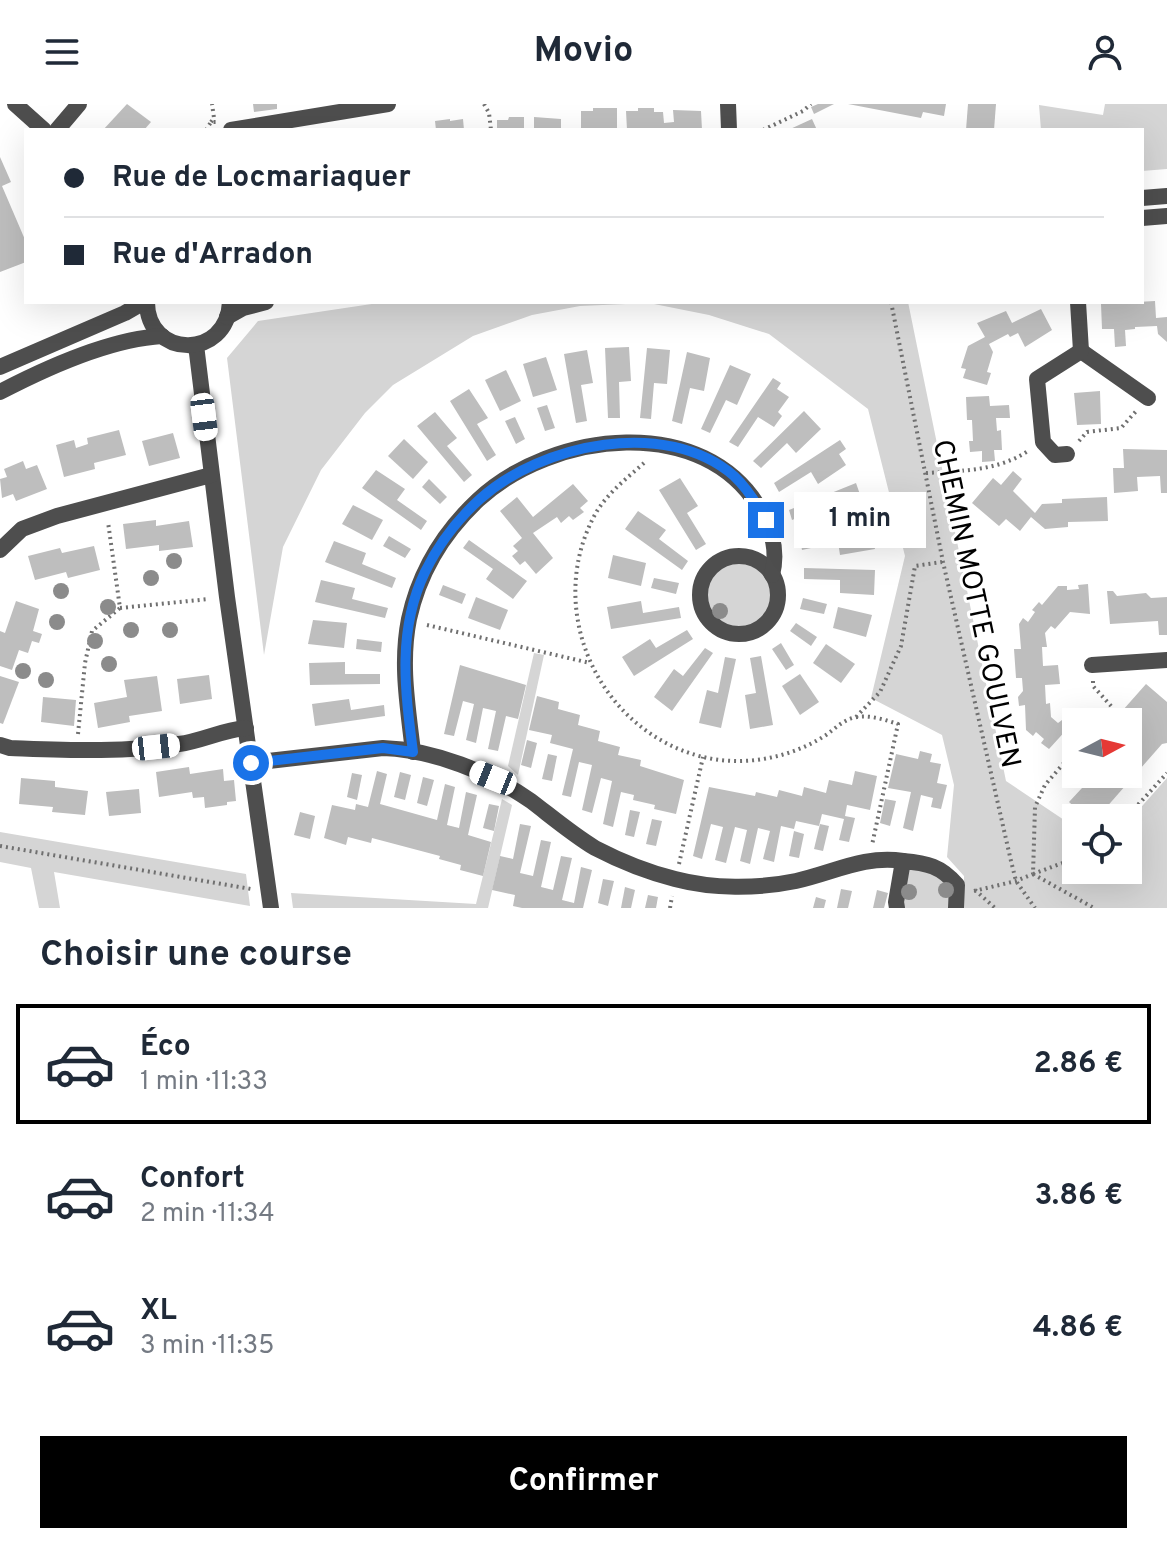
<!DOCTYPE html>
<html lang="fr">
<meta charset="utf-8">
<style>
body{margin:0;font-family:Overpass,sans-serif;background:#f6f6f7;color:#1f2937;height:100vh;display:flex;flex-direction:column;font-size:30px;white-space:nowrap}
*{box-sizing:border-box;margin:0}
p{font-size:26px;color:#747a83}
.icon{flex:none;width:44px;height:44px;fill:none;stroke:currentColor;stroke-width:2;stroke-linecap:round;stroke-linejoin:round}
.map{position:relative;height:804px;overflow:hidden}
.side{display:flex;flex-direction:column;background:#fff;flex:1}
.side>*{flex:none}
.hud{position:absolute;left:24px;top:24px;width:1120px;height:176px;border-radius:0px;box-shadow:0 8px 32px #0002;display:grid;align-content:center;height:176px;padding:0 40px;background:#fff}
.needle{width:52px;rotate:83deg}
.fabs{position:absolute;left:1062px;top:604px;display:grid;gap:16px}
.fabs a{display:grid;place-items:center;width:80px;height:80px;border-radius:0px;background:#fff;box-shadow:0 8px 32px #0002;font-size:40px}
.end{position:absolute;width:36px;height:36px;margin:-18px;border:10px solid #1a73e8;background:#fff;box-shadow:0 0 0 4px #fff}
.from{border-radius:50%}
.bubble{position:absolute;height:56px;border-radius:0px;background:#fff;box-shadow:0 8px 32px #0002;font-size:26px;font-weight:700;line-height:56px;text-align:center}
.car{position:absolute;width:24px;height:48px;margin:-24px -12px;border-radius:10px;box-shadow:0 0 6px 2px #0007;background:linear-gradient(#fff 24%,#345 0 40%,#fff 0 76%,#345 0 86%,#fff 0)}
.hud b{display:flex;align-items:center;gap:28px;height:76px;font-size:30px}
.hud b+b{border-top:2px solid #e0e1e3}
.hud i{width:20px;height:20px;background:#1f2937}
ul{padding:0;list-style:none}
li{display:flex;align-items:center;gap:24px;height:120px;margin:0 16px 12px;padding:0 24px;border:4px solid transparent;border-radius:0px}
li div{flex:1}
li b{display:block;font-size:30px}
li em{font-style:normal;font-weight:700}
li.current{border-color:#000}
li>.icon{width:72px;height:72px;stroke-width:1.5}
h2{padding:0 40px;font-size:36px;line-height:96px}
.primary-button{display:flex;gap:16px;margin-top:auto;padding:16px 40px}
.primary-button a{flex:1;height:92px;border-radius:0px;background:#000;color:#fff;font-size:32px;font-weight:700;line-height:92px;text-align:center}
header{display:flex;justify-content:space-between;align-items:center;height:104px;padding:0 40px;background:#fff;font-size:36px;font-weight:700}
.map>svg:first-child{display:block}
</style>
<header><svg class="icon" aria-label="menu" viewBox="0 0 24 24"><path d="M4 6h16M4 12h16M4 18h16"/></svg>Movio<svg class="icon" aria-label="person" viewBox="0 0 24 24"><circle cx="12" cy="8" r="4"/><path d="M4 21q1-7 8-7t8 7"/></svg></header>
<div class="map">
<svg width="1167" height="804" viewBox="0 0 1167 804">
<rect width="100%" height="100%" fill="#fff"/>
<g fill="#d5d5d5">
<path d="M1105,0H1167V65L1142,67V26H1041L1039,1L1103,11Z"/>
<path d="M385,198H908L1006,677L1076,724V766H1128V718L1167,674V804H964V772L947,753L954,681L942,631L871,594L905,452L868,305L769,230L709,211L649,199L580,202L532,211L473,232L393,281L365,309L321,366L283,443L264,551L227,254L258,217Z"/>
<circle cx="739" cy="491" r="39"/>
<path d="M534,549L544,551L518,671L508,662Z"/>
<path d="M502,695L512,701L488,804H293L291,789L476,800Z"/>
<path d="M0,728L246,770L250,802L54,768L60,804H39L31,764L0,758Z"/>
<path d="M916,761L946,768L956,804H897L904,770Z"/>
</g>
<g fill="#bebebe">
<path d="M127,0L151,18L144,26H103Z"/>
<path d="M253,0H277V5L254,8Z"/>
<path d="M818,0H834L814,10L811,3Z"/>
<path d="M848,0H946L944,12L923,8L921,14Z"/>
<path d="M968,0H996L994,26H966Z"/>
<path d="M593,4H617V26H581V7H593Z"/>
<path d="M638,4H654V8H663L664,19L674,18L673,6L701,7L702,26H627L626,7H638Z"/>
<path d="M509,13H524V26H497V16H508Z"/>
<path d="M534,13L561,15V26H534Z"/>
<path d="M450,15V17L463,15L464,26H436L435,17Z"/>
<path d="M812,15L817,26H788Z"/>
<path d="M0,53L11,78L2,82L26,138V158L0,168Z"/>
<path d="M1155,197L1156,214L1167,213V238L1158,230L1157,222L1135,223V225L1125,226L1126,242L1115,243L1114,225H1102L1101,200Z"/>
<path d="M1041,205L1052,226L1025,243L1018,229L1010,233L1008,230L989,240L993,248L987,268L991,269L987,281L963,274L966,265L961,264L968,242L985,233L977,219L1006,207L1012,219Z"/>
<path d="M629,243L631,277L619,278L620,314H608L605,244Z"/>
<path d="M647,244L670,246L667,280L654,279L651,315L640,314Z"/>
<path d="M587,246L593,279L581,281L587,317L576,319L564,250Z"/>
<path d="M687,248L710,254L704,287L690,284L682,320L672,317Z"/>
<path d="M546,253L557,286L533,293L523,260Z"/>
<path d="M730,261L751,270L737,301L726,296L710,329L701,325Z"/>
<path d="M506,266L521,297L500,307L485,276Z"/>
<path d="M773,274L781,279L777,285L789,293L778,308L782,312L774,323L758,313L738,343L729,338Z"/>
<path d="M469,285L488,314L477,320L496,351L487,357L450,297Z"/>
<path d="M1100,287L1101,320L1077,321L1074,289Z"/>
<path d="M989,292L990,302L1009,301L1010,314H996L997,327L1001,326L1002,346H994L995,357L982,358V347L970,348L969,337H973L972,316H967L966,293Z"/>
<path d="M547,301L555,324L545,327L537,304Z"/>
<path d="M804,307L821,325L796,349L787,339L761,364L753,357Z"/>
<path d="M435,308L457,334L447,342L472,371L464,378L417,322Z"/>
<path d="M515,313L525,335L516,340L505,317Z"/>
<path d="M119,326L126,351L94,359L95,365L64,373L56,341L74,336L76,344L88,340L87,334Z"/>
<path d="M173,329L180,354L149,362L142,337Z"/>
<path d="M404,335L428,358L413,375L388,352Z"/>
<path d="M840,336L846,345L839,350L846,361L818,380L811,368L779,388L774,379Z"/>
<path d="M1123,345L1167,346V389H1161L1160,372L1137,373L1138,387L1114,389L1113,364H1124Z"/>
<path d="M23,357L26,365L37,361L47,385L16,397L13,390L2,394L0,375L7,373L4,365Z"/>
<path d="M376,366L405,385L397,396L427,417L421,426L362,384Z"/>
<path d="M1013,367L1022,375L1013,387L1035,409L1042,400L1062,399V395L1107,393L1108,417L1068,418V423L1045,425L1031,413L1020,427L1006,415L999,422L972,399L993,374L1001,381Z"/>
<path d="M680,374L698,402L687,409L706,440L696,446L659,386Z"/>
<path d="M429,375L447,393L440,400L422,383Z"/>
<path d="M856,379L864,402L833,414L828,402L792,416L789,406Z"/>
<path d="M573,380L588,397L580,404L584,408L573,416L569,412L561,419L557,413L533,429L553,454L536,470L525,457L520,461L512,452L518,447L513,442L522,434L500,407L517,393L533,413Z"/>
<path d="M353,401L383,416L372,436L342,420Z"/>
<path d="M638,407L666,426L659,435L688,457L682,466L625,425Z"/>
<path d="M156,416V422L189,417L193,443L159,447V441L126,445L123,420Z"/>
<path d="M869,421L875,445L840,451L838,438L802,446L800,435Z"/>
<path d="M389,432L411,445L405,454L383,442Z"/>
<path d="M469,436L527,477L513,495L486,475L493,465L463,444Z"/>
<path d="M334,437L366,449L362,460L396,474L392,484L325,458Z"/>
<path d="M94,442L100,466L68,474L66,468L35,476L28,452L60,444L62,449Z"/>
<path d="M613,451L646,459L641,482L608,474Z"/>
<path d="M804,464L875,466L874,491L840,489V476L804,475Z"/>
<path d="M654,474L679,479L676,490L651,484Z"/>
<path d="M321,476L355,484L352,495L388,504L385,514L315,498Z"/>
<path d="M1088,480L1090,510L1070,508L1055,525L1051,522L1045,529L1047,543H1042L1043,562L1058,561L1060,580L1045,581L1046,600L1050,599L1051,613L1058,619L1062,616L1069,623L1049,645L1041,639L1044,635L1036,628L1033,632L1026,626L1025,601L1019,602L1018,593L1023,587L1022,574H1016L1014,545H1021L1019,520L1023,514L1028,518L1035,508L1032,506L1039,498L1042,501L1058,482H1067V486L1079,485L1078,481Z"/>
<path d="M443,481L466,490L462,500L439,491Z"/>
<path d="M1107,487H1113L1117,492L1146,489L1151,494L1167,493V531H1159L1158,517L1110,520Z"/>
<path d="M476,493L508,506L500,526L468,514Z"/>
<path d="M803,494L827,500L824,510L800,505Z"/>
<path d="M16,497L39,505L33,527L42,530L39,539L32,537L28,549L19,546L12,566L0,562V527L5,529Z"/>
<path d="M641,497L643,509L679,503L681,514L611,525L607,503Z"/>
<path d="M838,503L872,511L866,533L833,524Z"/>
<path d="M313,516L347,519L344,544L308,540Z"/>
<path d="M796,519L817,533L811,542L790,527Z"/>
<path d="M687,526L693,535L634,572L622,553L650,535L656,544Z"/>
<path d="M357,535L382,538L381,548L356,545Z"/>
<path d="M781,539L794,561L786,566L772,545Z"/>
<path d="M826,540L855,560L841,579L813,559Z"/>
<path d="M705,544L713,549L672,607L654,593L674,565L683,572Z"/>
<path d="M761,552L773,621L750,625L745,591L756,589L750,554Z"/>
<path d="M725,553L736,555L721,624L699,619L707,586L718,589Z"/>
<path d="M345,558V570H380V580L310,581L309,559Z"/>
<path d="M460,561L526,581L518,615L506,612L498,647L488,645L496,607L483,604L476,639L466,636L474,600L463,597L454,632L444,630Z"/>
<path d="M800,570L819,598L800,611L782,582Z"/>
<path d="M209,571L212,595L180,600L177,575Z"/>
<path d="M0,572L19,578L3,620L0,619Z"/>
<path d="M157,572L162,607L129,612L130,618L98,624L94,599L127,593L124,576Z"/>
<path d="M1146,580L1167,598V639L1162,640L1097,714H1087L1069,698L1082,684L1078,681L1088,670H1128V623L1134,616L1123,606Z"/>
<path d="M537,592L559,598L558,605L580,611L578,621L600,627L598,637L620,643L618,651L641,656L640,662L684,676L676,710L654,705L655,701L633,696L634,691L621,688L613,723L603,720L612,677L601,674L592,709L582,706L592,661L579,658L571,693L562,691L573,645L550,639L552,631L529,626Z"/>
<path d="M43,593L76,596L74,622L41,618Z"/>
<path d="M349,595L351,606L384,601L385,612L315,622L312,600Z"/>
<path d="M527,636L537,639L531,664L521,661Z"/>
<path d="M920,647L932,650L930,658L941,660L937,679L947,681L941,705L931,703L933,694L921,691L913,727L903,724L911,688L888,684L896,650L918,655Z"/>
<path d="M548,650L557,652L552,677L542,675Z"/>
<path d="M189,663L190,670L223,665L224,677L234,676L236,697L227,698V701L205,704L204,693L193,694L192,688L159,693L156,668Z"/>
<path d="M377,667L387,670L380,700L437,716L445,680L455,683L447,721L459,724L466,688L477,691L468,731L491,738L483,772L460,766L461,761L439,755L440,752L372,734L371,739L348,733L346,741L324,734L332,701L355,706L356,700L368,703Z"/>
<path d="M855,667L877,672L870,706L847,701L845,712L855,714L849,738L839,736L844,715L822,710L819,722L796,717L794,725L781,722L774,758L763,755L770,727L758,724L750,760L740,757L747,726L735,723L726,759L715,756L723,723L711,720L702,755L693,752L709,683L755,692L756,688L777,693L779,686L802,692L804,683L826,689L829,676L852,681Z"/>
<path d="M400,668L411,671L405,696L394,693Z"/>
<path d="M352,669L362,671L357,696L347,693Z"/>
<path d="M423,673L434,676L427,702L417,699Z"/>
<path d="M21,674L55,677V683L88,687L85,711L52,708L53,703L19,700Z"/>
<path d="M139,685L141,709L109,712L106,688Z"/>
<path d="M885,695L896,697L890,722L880,719Z"/>
<path d="M489,700L499,702L494,727L483,724Z"/>
<path d="M630,706L640,708L634,733L625,731Z"/>
<path d="M300,708L315,712L310,735L294,731Z"/>
<path d="M652,715L662,717L656,742L646,740Z"/>
<path d="M520,720L531,722L520,769L533,772L541,736L551,738L541,783L553,786L561,752L572,754L562,796L574,799L581,763L592,766L583,804H522L513,802L515,791L492,786L500,752L513,755Z"/>
<path d="M820,720L829,722L823,747L814,745Z"/>
<path d="M794,727L804,730L799,754L789,752Z"/>
<path d="M603,775L614,777L608,802L598,799Z"/>
<path d="M625,783L635,786L631,804H621Z"/>
<path d="M841,785L852,787L848,804H837Z"/>
<path d="M877,786L888,789L884,804H873Z"/>
<path d="M648,791L658,793L656,804H645Z"/>
<path d="M816,793L826,796L824,804H813Z"/>
</g>
<g fill="none" stroke-linecap="round" stroke-linejoin="round">
<g stroke="#707070" stroke-width="4" stroke-dasharray="2 4" stroke-linecap="butt">
<path d="M484,0L489,9L491,26"/>
<path d="M211,18L214,14L212,0"/>
<path d="M206,26L211,18H216"/>
<path d="M763,26L803,7L811,0"/>
<path d="M891,198L943,458L1011,757L1016,777L1035,804"/>
<path d="M1079,337L1087,328L1121,324L1138,305"/>
<path d="M644,359C627,374 609,388 597,407C542,502 597,627 703,653C744,663 791,654 826,631C836,624 844,615 857,613C872,611 885,616 898,620L872,741"/>
<path d="M926,369C961,367 998,367 1028,347"/>
<path d="M120,504L209,495"/>
<path d="M427,521L590,559"/>
<path d="M1093,577V582L1112,603L1099,618"/>
<path d="M856,613L880,588L901,542L915,462L942,458"/>
<path d="M78,630L85,559L92,527L120,504L108,418"/>
<path d="M1126,714L1167,669"/>
<path d="M0,742L251,785"/>
<path d="M679,760L703,653"/>
<path d="M1033,770L1094,804"/>
<path d="M1033,770L1076,754"/>
<path d="M975,786L995,804"/>
<path d="M974,787L1016,777L1033,770L1035,703L1045,681L1076,645"/>
<path d="M670,804L672,792"/>
</g>
<g stroke="#4e4e4e" stroke-width="16">
<path d="M15,0L44,26"/>
<path d="M728,0L729,26"/>
<path d="M57,26L79,0"/>
<path d="M231,26L388,0"/>
<path d="M1078,198L1081,247"/>
<path d="M196,241L227,493L271,804"/>
<path d="M1081,247L1148,294"/>
<path d="M1067,350L1055,351L1043,338L1037,275L1081,247"/>
<path d="M0,446L22,425L57,412L211,371"/>
<circle cx="739" cy="491" r="39"/>
<path d="M1092,561L1167,556"/>
<path d="M0,641L10,644C66,646 123,649 179,640C202,637 222,626 246,624"/>
<path d="M413,648C408,603 400,560 409,515C419,469 444,428 478,396C552,327 705,308 761,407C773,428 778,448 772,471"/>
<path d="M251,659L383,644C434,646 489,668 531,697C552,713 572,730 595,744C620,757 647,768 675,775C713,785 757,785 796,777C833,769 864,751 903,757"/>
<path d="M897,804L896,798L903,757C927,759 941,762 957,781L956,804"/>
</g>
<g stroke="#4e4e4e" stroke-width="16">
<path d="M1142,94L1167,92"/>
<path d="M1142,114L1167,112"/>
<path d="M147,198C147,254 227,257 230,198"/>
<path d="M227,213L243,204L266,198"/>
<path d="M0,263L125,209L144,198"/>
<path d="M0,288C46,264 111,235 162,232"/>
</g>
</g>
<g fill="#8b8b8b">
<circle cx="174" cy="457" r="8"/>
<circle cx="151" cy="474" r="8"/>
<circle cx="61" cy="487" r="8"/>
<circle cx="108" cy="503" r="8"/>
<circle cx="720" cy="507" r="8"/>
<circle cx="57" cy="518" r="8"/>
<circle cx="131" cy="526" r="8"/>
<circle cx="170" cy="526" r="8"/>
<circle cx="95" cy="537" r="8"/>
<circle cx="109" cy="560" r="8"/>
<circle cx="23" cy="567" r="8"/>
<circle cx="46" cy="576" r="8"/>
<circle cx="946" cy="786" r="8"/>
<circle cx="909" cy="788" r="8"/>
</g>
<g fill="none" stroke-linecap="round" stroke-linejoin="round">
<path stroke="#1a73e8" stroke-width="10" d="M251,659L383,644L413,648C405,586 397,526 425,468C438,441 458,415 480,395C541,340 666,313 734,372C747,384 757,400 766,416"/>
</g>
<g text-anchor="middle" dominant-baseline="central" stroke-width="6" stroke-linejoin="round" paint-order="stroke">
<g font-size="28" fill="#000" stroke="#fff">
<text transform="translate(975 500) rotate(78)">CHEMIN MOTTE GOULVEN</text>
</g>
</g>
</svg>
<div class="fabs">
<a><svg class="needle" viewBox="-14 -14 28 28"><path d="M0-13l5 13h-10z" fill="#e53935"/><path d="M0 13l5-13h-10z" fill="#747a83"/></svg></a>
<a><svg class="icon" aria-label="locate" viewBox="0 0 24 24"><circle cx="12" cy="12" r="6"/><path d="M12 2v4M12 18v4M2 12h4M18 12h4"/></svg></a>
</div>
<i class="end from" style="left:251px;top:659px"></i>
<i class="end" style="left:766px;top:416px"></i>
<div class="bubble" style="left:794px;top:388px;width:132px">1 min</div>
<i class="car" style="left:204px;top:313px;rotate:173deg"></i>
<i class="car" style="left:156px;top:643px;rotate:84deg"></i>
<i class="car" style="left:493px;top:674px;rotate:292deg"></i>
<div class="hud">
<b><i class="from"></i>Rue de Locmariaquer</b>
<b><i></i>Rue d'Arradon</b>
</div>
</div>
<section class="side">
<h2>Choisir une course</h2>
<ul>
<li class="current"><svg class="icon" aria-label="car" viewBox="0 0 24 24"><path d="M5 17H2v-5l4-1 3-4h7l3 4 3 1v5h-3M9 17h6M6 11h13"/><circle cx="7" cy="17" r="2"/><circle cx="17" cy="17" r="2"/></svg><div><b>Éco</b><p>1 min · 11:33</p></div><em>2.86 €</em></li>
<li><svg class="icon" aria-label="car" viewBox="0 0 24 24"><path d="M5 17H2v-5l4-1 3-4h7l3 4 3 1v5h-3M9 17h6M6 11h13"/><circle cx="7" cy="17" r="2"/><circle cx="17" cy="17" r="2"/></svg><div><b>Confort</b><p>2 min · 11:34</p></div><em>3.86 €</em></li>
<li><svg class="icon" aria-label="car" viewBox="0 0 24 24"><path d="M5 17H2v-5l4-1 3-4h7l3 4 3 1v5h-3M9 17h6M6 11h13"/><circle cx="7" cy="17" r="2"/><circle cx="17" cy="17" r="2"/></svg><div><b>XL</b><p>3 min · 11:35</p></div><em>4.86 €</em></li>
</ul>
<div class="primary-button"><a>Confirmer</a></div>
</section>
